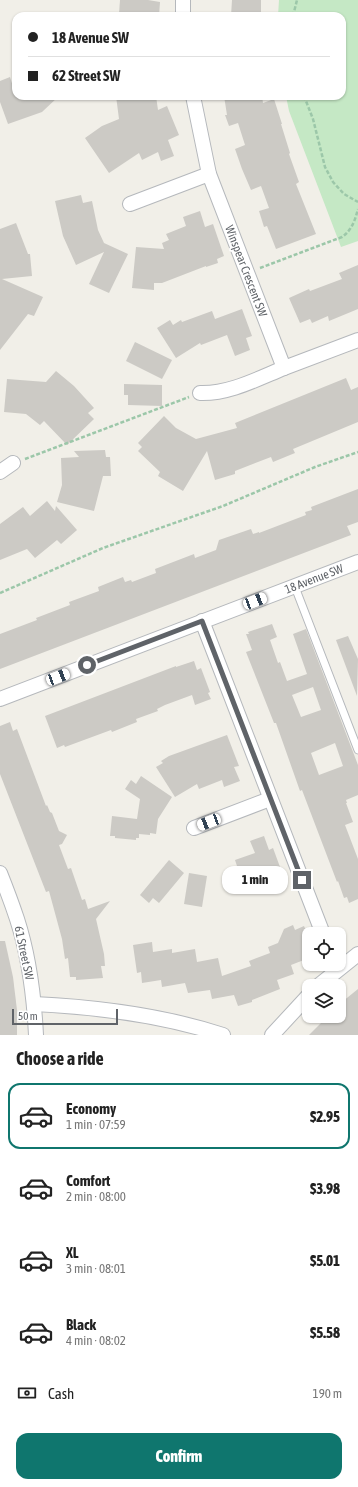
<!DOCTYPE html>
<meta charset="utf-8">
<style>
body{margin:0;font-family:"Asap Condensed",sans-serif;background:#f6f6f6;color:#222;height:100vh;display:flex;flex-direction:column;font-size:15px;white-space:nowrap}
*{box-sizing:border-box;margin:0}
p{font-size:13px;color:#767676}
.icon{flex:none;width:22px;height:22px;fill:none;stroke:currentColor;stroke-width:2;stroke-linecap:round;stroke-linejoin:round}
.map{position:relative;height:1035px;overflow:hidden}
.sheet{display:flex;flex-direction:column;background:#fff;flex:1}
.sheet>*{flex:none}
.guide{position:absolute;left:12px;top:12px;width:334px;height:88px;border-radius:12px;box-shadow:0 1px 3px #0004;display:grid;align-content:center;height:88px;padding:0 16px;background:#fff}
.buttons{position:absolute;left:302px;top:927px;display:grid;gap:8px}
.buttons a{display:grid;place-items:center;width:44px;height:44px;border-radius:8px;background:#fff;box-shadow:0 1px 3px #0004;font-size:20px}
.scale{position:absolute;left:12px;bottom:10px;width:106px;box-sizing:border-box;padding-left:4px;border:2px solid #5f6368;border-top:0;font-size:11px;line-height:14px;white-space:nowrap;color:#5f6368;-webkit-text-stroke:3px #fff;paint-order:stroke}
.end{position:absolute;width:18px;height:18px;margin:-9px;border:5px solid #5f6368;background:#fff;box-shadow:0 0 0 2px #fff}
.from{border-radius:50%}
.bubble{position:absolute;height:28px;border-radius:12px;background:#fff;box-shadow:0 1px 3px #0004;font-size:13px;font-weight:800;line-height:28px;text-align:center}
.car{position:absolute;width:12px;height:24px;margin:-12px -6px;border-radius:5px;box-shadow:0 0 3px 1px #0007;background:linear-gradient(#fff 24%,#345 0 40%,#fff 0 76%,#345 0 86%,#fff 0)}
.guide b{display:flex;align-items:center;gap:14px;height:38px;font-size:15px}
.guide b+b{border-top:1px solid #e0e0e0}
.guide i{width:10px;height:10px;background:#222}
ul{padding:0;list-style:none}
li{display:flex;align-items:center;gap:12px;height:66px;margin:0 8px 6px;padding:0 8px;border:2px solid transparent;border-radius:12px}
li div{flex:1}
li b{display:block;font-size:15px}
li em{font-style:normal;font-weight:800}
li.active{border-color:#0f766e}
li>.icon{width:36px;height:36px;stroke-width:1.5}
h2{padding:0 16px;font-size:18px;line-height:48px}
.pay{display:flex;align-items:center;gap:10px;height:44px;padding:0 16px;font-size:15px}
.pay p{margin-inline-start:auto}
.primary-button{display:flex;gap:8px;margin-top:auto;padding:8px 16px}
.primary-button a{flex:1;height:46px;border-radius:12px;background:#0f766e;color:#fff;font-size:16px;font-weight:800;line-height:46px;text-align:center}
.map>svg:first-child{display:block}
</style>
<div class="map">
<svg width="358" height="1035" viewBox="0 0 358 1035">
<rect width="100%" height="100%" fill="#f1efe8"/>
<path fill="#c5e8c5" d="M279,0H358V241L341,247L289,111L286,96H342V16H278Z"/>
<g fill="#cccac5" fill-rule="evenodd">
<path d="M120,0H148L160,2L159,16L119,14Z"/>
<path d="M232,0H261V16H231Z"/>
<path d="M10,77L16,96H59L42,112L8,124L0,102V81Z"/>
<path d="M116,96H156L158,110L167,106L179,135L168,140L174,156L161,161L158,152L142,160L139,153L109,173L85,138L102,126L119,119Z"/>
<path d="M224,96H262L263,103L274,99L282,124H281L290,153L289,154L299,182L296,184L316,234L276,249L267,226L264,227L259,211L269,208L261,186L251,190L242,169L235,149L245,145L238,123L229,126L225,115H227Z"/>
<path d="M81,195L83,203L92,201L98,230L104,243L128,254L109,293L89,284L104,252L76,265L63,236L55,201Z"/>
<path d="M200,211L205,227L213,224L224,256L217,259L218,263L206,267V266L162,283H154V290L132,288L136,247L164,249L162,243L169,240L166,234L186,226L183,217Z"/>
<path d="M16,223L28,254H30L32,276L2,279L43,297L34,316L28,314L0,350V229Z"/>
<path d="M358,265V309L329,321L328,316L312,323L310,319L300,323L289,298L309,289L310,291L342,279L339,273Z"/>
<path d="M242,309L252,336L246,338L250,350L235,356L227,335L201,345L200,343L176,358L157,328L170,320L173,325L181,320L182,322L212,311L215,319Z"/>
<path d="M135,342L172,360L162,379L126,361Z"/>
<path d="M56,371L74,386L94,408L88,413L94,419L67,445L44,421L40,425L26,414L4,412L7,379L46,382Z"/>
<path d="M346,378L351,390L358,387V422L293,449L295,453L273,462L271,457L235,471V474L215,480L207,451L183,491L158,476L160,472L138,451L142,447L138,443L164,416L176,428L196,439L237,428L235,423Z"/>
<path d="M124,384L162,385V406L128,405V395H124Z"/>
<path d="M105,450L106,457H110L111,476H103L94,511L57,502L62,485L61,458L79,457L74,451Z"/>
<path d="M358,489V522L347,526L351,535L0,669V634L37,620L36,618L70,605L69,602L99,591L98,587L123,577L125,582L131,580L132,582L156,573L155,569L194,554L195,558L216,550L219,540L251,529L253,534L259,532V533L306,515L305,512L312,510L311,507Z"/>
<path d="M47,501L55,511L56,506L77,530L61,544L57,540L35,558L27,549L0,560V524L23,507L30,516Z"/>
<path d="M272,624L277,637L270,640L278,663L280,662L287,681L307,674L293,634L306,629L358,765V795L346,800L347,803H346L353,822L345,825L358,859V899L349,903L347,897L344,898L338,881L337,882L302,790L300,791L276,723H274L246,652L252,650L246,634H249L248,632ZM313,687L321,710L301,717L292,695ZM335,743L343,766L319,775L311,753Z"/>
<path d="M348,636L358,659L357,696L336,640Z"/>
<path d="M194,661L197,670L201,668L210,692L208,693L211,699L195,705L192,695L165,705L157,709L158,711L136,719L137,722L112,732L111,730L65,747L64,745L57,748L45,716L176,666V667Z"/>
<path d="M10,722L13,731L17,729L46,806L47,805L50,812L52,813L59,831L67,835L62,844L59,845L68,869L71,868L82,900L85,899L88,909L110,901L96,919L104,954L105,966H101L103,978L76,980V977H70L68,958L65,959L62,939L49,891L46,892L0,774V726Z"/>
<path d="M227,735L239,766L234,767L240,781L224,787L222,780L199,789L197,784L175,797L156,767L163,763L161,761L169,756Z"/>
<path d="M141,776L172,797L158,819L156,834L150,833V835L139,834V838H136V840L115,838V836H110L112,816L137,819L140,799L125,789L131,780L136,784Z"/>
<path d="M264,836L269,850L273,848L280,867L272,869L275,875L241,888L236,873L239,872L235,860L255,853L250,841Z"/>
<path d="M169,860L184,873L159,903L153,898L149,903L140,895Z"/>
<path d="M189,873L207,876L202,907L184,904Z"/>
<path d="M293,925L295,930L304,926L309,939V958L291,965L294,974L277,980L280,989L252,1000V1002L238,1006L234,995L212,999L210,990L188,993L185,983L162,987L161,980L142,983L141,972L137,973L133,945L152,942L153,952L172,949V953L195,949L197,962L218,958L222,976L251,966L249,961L270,953L268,947L278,943L284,929Z"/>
<path d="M0,941H5L13,977L17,1010V1035H0Z"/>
<path d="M358,989V1035H309L328,1016H339V1010L344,1005L342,1002Z"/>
</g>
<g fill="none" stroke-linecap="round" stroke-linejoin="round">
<g stroke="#b5b8bc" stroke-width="9">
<path id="service" d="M295,587L358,750"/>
</g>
<g stroke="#b5b8bc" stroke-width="16">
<g id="minor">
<path d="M183,0V16"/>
<path d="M193,96L209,174L284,368L358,340"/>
<path d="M130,204L209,174"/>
<path d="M200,393C229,394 257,379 284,368"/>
<path d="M0,472L13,463"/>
<path d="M202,621L323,934"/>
<path d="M0,699L358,562"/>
<path d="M194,828L270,799"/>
<path d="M0,873C6,888 12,904 17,919C29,956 34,996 36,1035"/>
<path d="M318,986L358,954"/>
<path d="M34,1004C97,1007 162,1015 223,1035"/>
<path d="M272,1035L309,995"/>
</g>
</g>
<g stroke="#9cc7a9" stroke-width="2.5" stroke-dasharray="4 2" stroke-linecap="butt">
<path d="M293,16L297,0"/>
<path d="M304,96L313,119L325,167L333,182L344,194L358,202"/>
<path d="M260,268L342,237C352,230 355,220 358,209"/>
<path d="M25,459L189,397"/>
<path d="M0,593L103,548L223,506L315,467L358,452"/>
</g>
<use href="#service" stroke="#fff" stroke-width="7"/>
<use href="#minor" stroke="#fff" stroke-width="14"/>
</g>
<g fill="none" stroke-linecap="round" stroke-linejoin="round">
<path stroke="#5f6368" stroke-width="5" d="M87,665L202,621L302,880"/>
</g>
<g text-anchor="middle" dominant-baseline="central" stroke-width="3.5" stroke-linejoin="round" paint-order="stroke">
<g font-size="12" fill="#5f6368" stroke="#fff">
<text transform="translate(246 271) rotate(69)">Winspear Crescent SW</text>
<text transform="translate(314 579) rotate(-21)">18 Avenue SW</text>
<text transform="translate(24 953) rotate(78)">61 Street SW</text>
</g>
</g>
</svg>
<div class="buttons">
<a><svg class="icon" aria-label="locate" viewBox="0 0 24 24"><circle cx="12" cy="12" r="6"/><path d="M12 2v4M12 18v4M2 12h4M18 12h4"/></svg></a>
<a><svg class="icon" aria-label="layers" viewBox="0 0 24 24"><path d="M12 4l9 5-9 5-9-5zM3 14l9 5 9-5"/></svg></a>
</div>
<div class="scale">50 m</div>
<i class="end from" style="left:87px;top:665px"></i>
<i class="end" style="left:302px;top:880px"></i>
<div class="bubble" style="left:222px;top:866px;width:66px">1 min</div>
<i class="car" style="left:255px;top:601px;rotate:69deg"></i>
<i class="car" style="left:58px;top:677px;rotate:69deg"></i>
<i class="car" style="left:209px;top:822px;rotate:249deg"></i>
<div class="guide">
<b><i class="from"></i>18 Avenue SW</b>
<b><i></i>62 Street SW</b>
</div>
</div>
<section class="sheet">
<h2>Choose a ride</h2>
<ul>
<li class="active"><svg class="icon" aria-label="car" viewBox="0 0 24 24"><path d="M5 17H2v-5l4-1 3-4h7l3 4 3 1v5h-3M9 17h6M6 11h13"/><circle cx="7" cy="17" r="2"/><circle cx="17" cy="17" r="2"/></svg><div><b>Economy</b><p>1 min · 07:59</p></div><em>$2.95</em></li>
<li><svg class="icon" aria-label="car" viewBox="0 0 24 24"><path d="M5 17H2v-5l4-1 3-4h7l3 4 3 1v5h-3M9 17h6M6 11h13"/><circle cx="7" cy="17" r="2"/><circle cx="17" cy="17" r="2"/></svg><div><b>Comfort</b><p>2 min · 08:00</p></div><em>$3.98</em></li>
<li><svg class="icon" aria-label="car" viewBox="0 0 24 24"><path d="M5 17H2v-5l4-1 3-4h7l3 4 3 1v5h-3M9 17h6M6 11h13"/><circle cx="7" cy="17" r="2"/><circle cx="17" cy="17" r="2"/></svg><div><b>XL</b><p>3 min · 08:01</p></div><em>$5.01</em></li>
<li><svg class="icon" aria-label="car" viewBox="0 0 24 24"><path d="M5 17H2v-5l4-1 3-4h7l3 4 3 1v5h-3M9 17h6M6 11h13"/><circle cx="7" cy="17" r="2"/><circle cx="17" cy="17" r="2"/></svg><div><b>Black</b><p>4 min · 08:02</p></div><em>$5.58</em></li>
</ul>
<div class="pay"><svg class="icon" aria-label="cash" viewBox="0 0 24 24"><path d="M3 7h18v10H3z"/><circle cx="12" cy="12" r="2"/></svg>Cash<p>190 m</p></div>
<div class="primary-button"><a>Confirm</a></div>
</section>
